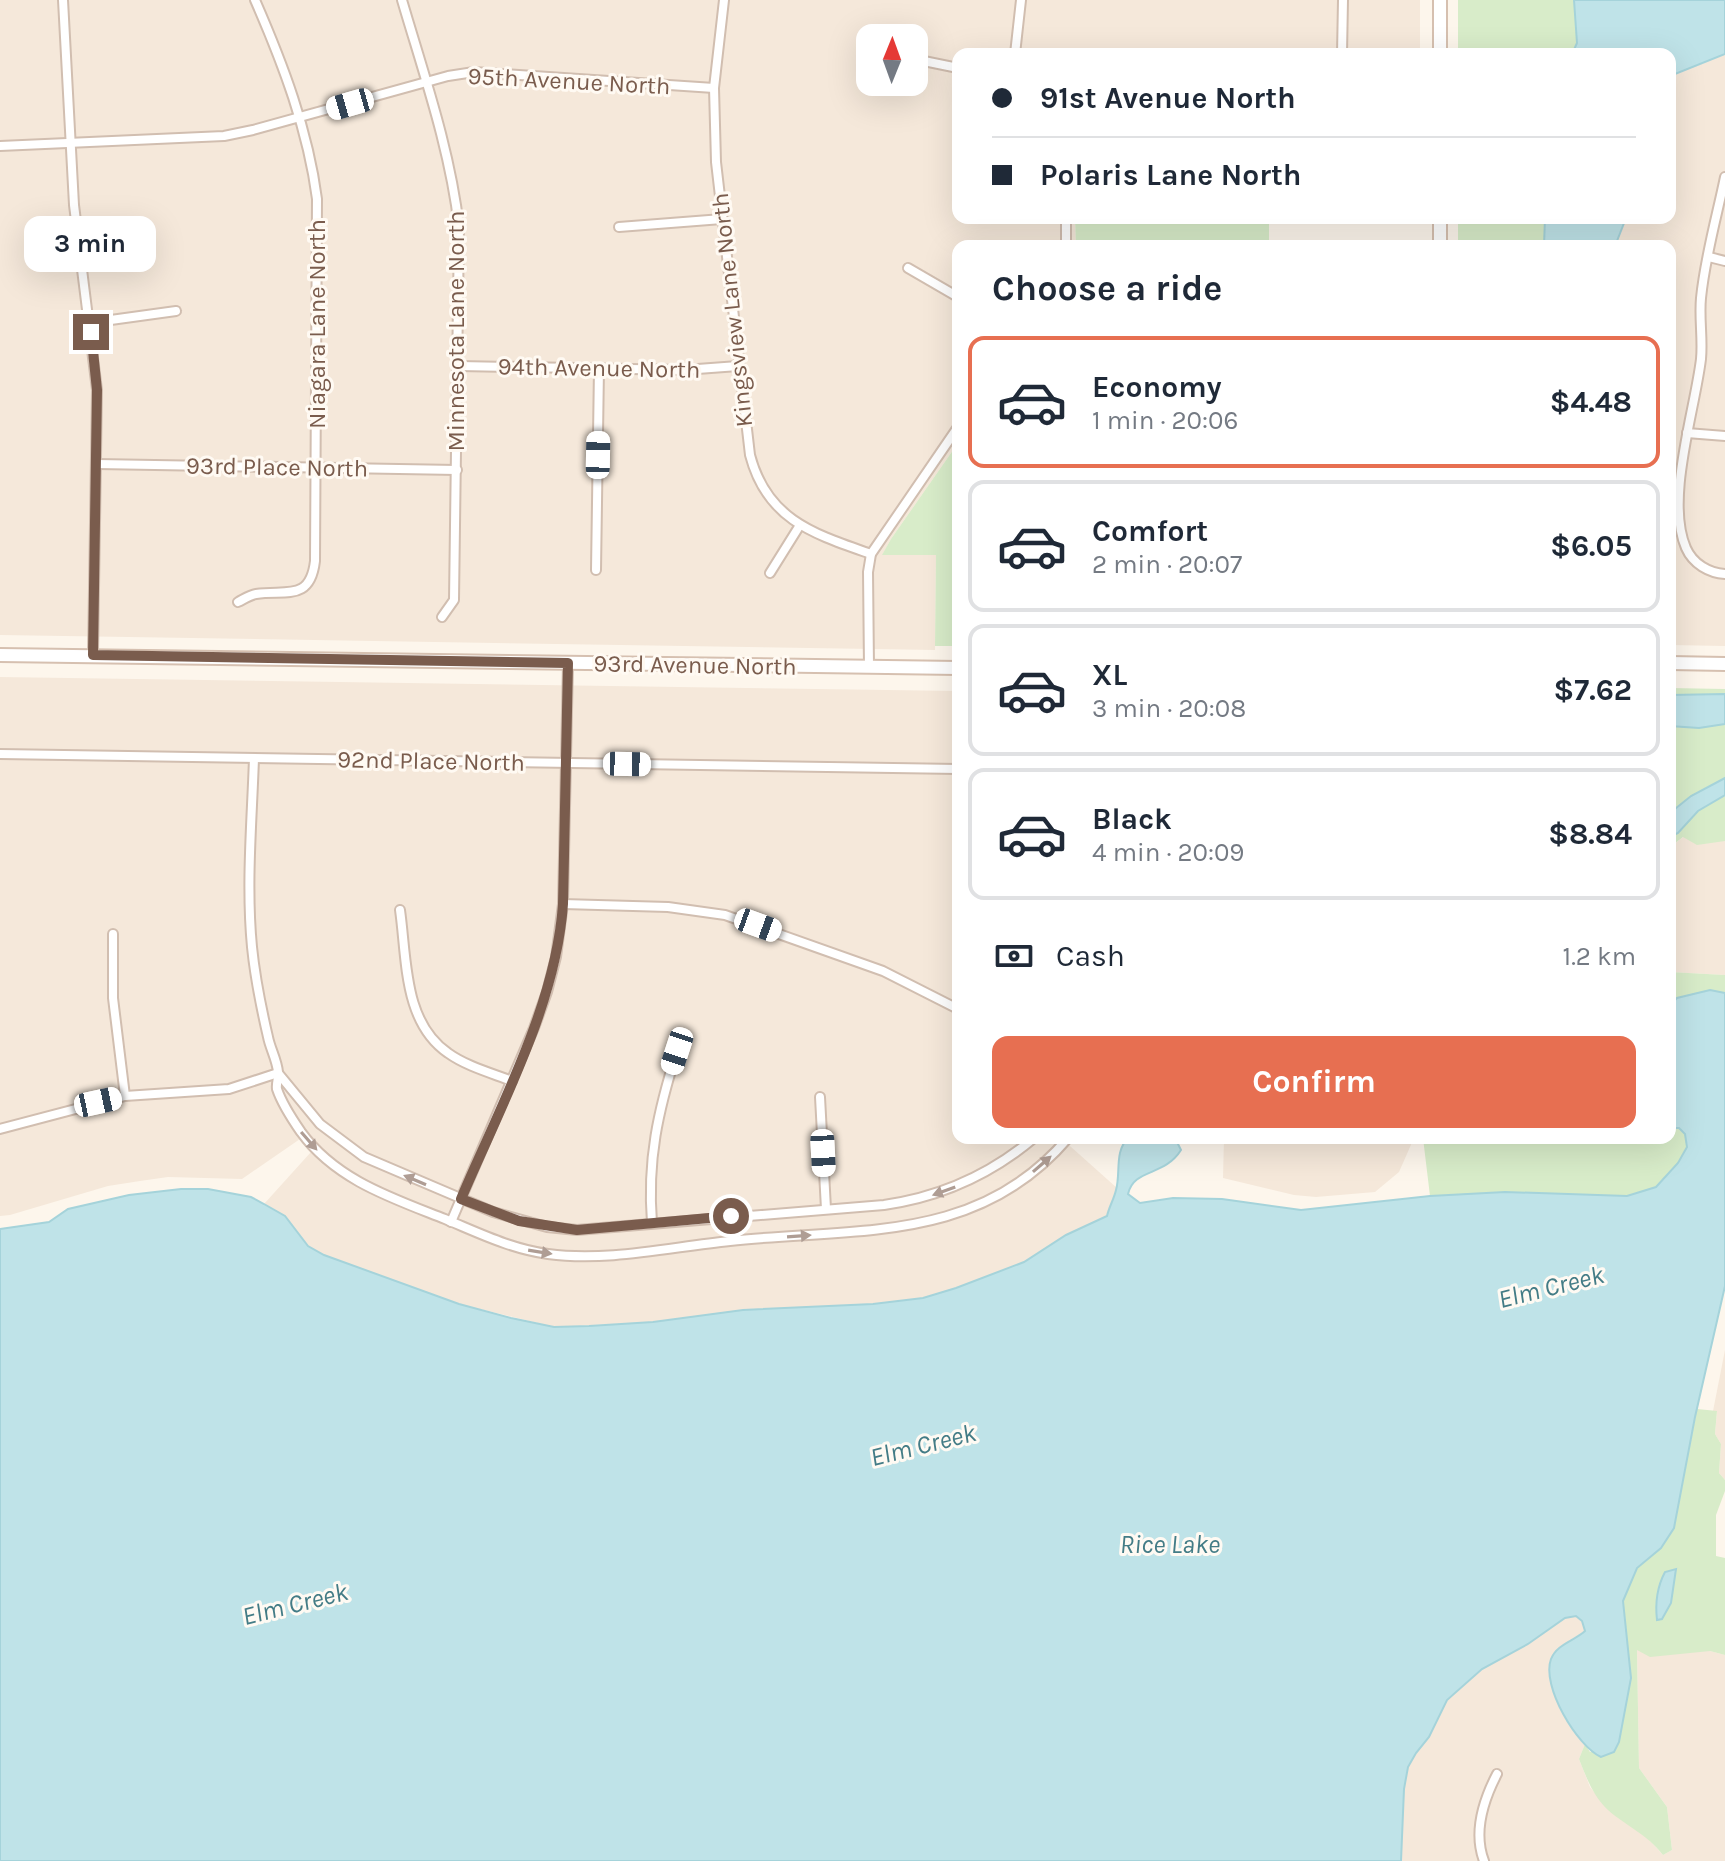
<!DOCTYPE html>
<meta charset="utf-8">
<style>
body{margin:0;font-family:Karla,sans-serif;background:#f2f2f3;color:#1f2937;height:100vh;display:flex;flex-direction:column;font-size:30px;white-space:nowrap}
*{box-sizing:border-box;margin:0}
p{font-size:26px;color:#747a83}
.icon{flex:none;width:44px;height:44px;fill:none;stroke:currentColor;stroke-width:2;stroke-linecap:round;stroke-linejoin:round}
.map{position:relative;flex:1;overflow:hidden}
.side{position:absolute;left:952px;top:240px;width:724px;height:904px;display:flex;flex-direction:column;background:#fff;border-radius:16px;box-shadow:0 8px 32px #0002}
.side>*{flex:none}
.guide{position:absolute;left:952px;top:48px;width:724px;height:176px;border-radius:16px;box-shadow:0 8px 32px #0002;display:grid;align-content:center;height:176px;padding:0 40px;background:#fff}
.needle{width:52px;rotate:1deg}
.fabs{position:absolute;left:856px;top:24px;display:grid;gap:16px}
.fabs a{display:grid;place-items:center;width:72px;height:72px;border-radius:16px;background:#fff;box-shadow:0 8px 32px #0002;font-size:40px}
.end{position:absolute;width:36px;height:36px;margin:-18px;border:10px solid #7a5c4d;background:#fff;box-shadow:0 0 0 4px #fff}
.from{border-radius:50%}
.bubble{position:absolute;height:56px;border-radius:16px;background:#fff;box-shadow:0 8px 32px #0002;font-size:26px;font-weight:700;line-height:56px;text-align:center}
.car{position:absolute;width:24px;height:48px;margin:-24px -12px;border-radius:10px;box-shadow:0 0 6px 2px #0007;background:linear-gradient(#fff 24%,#345 0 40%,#fff 0 76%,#345 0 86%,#fff 0)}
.guide b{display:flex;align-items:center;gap:28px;height:76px;font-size:30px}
.guide b+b{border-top:2px solid #e0e1e3}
.guide i{width:20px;height:20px;background:#1f2937}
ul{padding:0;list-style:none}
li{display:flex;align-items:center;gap:24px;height:132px;margin:0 16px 12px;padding:0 24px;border:4px solid #e0e1e3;border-radius:16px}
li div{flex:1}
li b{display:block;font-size:30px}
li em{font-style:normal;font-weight:700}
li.selected{border-color:#e76f51}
li>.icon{width:72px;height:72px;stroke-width:1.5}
h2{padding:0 40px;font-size:36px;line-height:96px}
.pay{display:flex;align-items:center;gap:20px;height:88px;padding:0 40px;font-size:30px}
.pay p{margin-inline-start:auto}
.primary-button{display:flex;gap:16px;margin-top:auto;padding:16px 40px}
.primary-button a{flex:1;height:92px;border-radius:16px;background:#e76f51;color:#fff;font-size:32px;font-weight:700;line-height:92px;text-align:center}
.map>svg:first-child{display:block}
</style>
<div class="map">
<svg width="1725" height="1861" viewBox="0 0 1725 1861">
<rect width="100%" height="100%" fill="#fdf6ec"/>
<g fill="#f5e8da" fill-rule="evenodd">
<path d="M0,0H1420V54H958V218H1075L1076,246H958V443L891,539L883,554L936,555L935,650L0,635ZM870,38H914V82H870Z"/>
<path d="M1725,54V646L1670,645V517H1674L1673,505L1670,504V246H1615L1626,218H1670V76Z"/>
<path d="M0,677L958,691V1138H1061L1117,1188L1107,1216L1066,1235L1024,1262L956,1288L923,1298L873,1304L743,1310L653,1322L554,1327L459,1304L324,1255L308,1246L285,1217L264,1204L311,1152L300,1139L242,1179L168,1177L140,1181L108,1186L10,1215L0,1216Z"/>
<path d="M1725,806V975L1670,972V847Z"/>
<path d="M1224,1138H1414L1399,1172L1375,1192L1316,1197L1294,1195L1223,1178Z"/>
<path d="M1725,1350V1480L1719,1473L1721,1444L1715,1434L1717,1412L1713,1411Z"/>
<path d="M1576,1616L1582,1621L1585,1631L1564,1644L1560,1707L1585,1744L1579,1759L1590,1787L1608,1809L1645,1835L1663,1855L1672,1850L1667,1807L1639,1768L1637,1649L1710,1651L1725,1655V1861H1401L1404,1789L1408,1767L1416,1753L1429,1737L1447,1700L1482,1669L1528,1644L1565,1618Z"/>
</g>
<g fill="#d8ecc9">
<path d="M1458,0H1574L1577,43L1572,54H1458Z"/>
<path d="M1075,218H1269V246H1076Z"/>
<path d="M1458,218H1545L1544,246H1458Z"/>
<path d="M958,443V646H935L936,555H882L891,539Z"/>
<path d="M1670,688L1725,689V841L1697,845L1683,837L1670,847Z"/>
<path d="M1670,972L1725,975V1199L1554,1201L1430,1196L1423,1138H1670Z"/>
<path d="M1697,1409L1717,1411L1715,1434L1721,1444L1719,1473L1725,1480V1491L1716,1515V1556L1725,1558V1655L1710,1651L1650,1657L1637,1650L1639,1768L1667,1807L1672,1850L1663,1855C1647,1834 1626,1826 1608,1810C1593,1796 1586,1777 1579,1759L1585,1744L1590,1752L1619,1742L1631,1678L1623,1601L1637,1568L1661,1548L1679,1503Z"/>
</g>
<g fill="#bfe3e8" stroke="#a5d3da" stroke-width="2">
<path d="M1574,0H1725V54L1670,76V54H1572L1577,43Z"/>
<path d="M1545,218H1626L1615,246H1544Z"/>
<path d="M1725,694V724L1699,728L1670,726V695Z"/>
<path d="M1725,778V795L1698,811L1678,833L1670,837V813L1691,796Z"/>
<path d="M1710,990L1725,993V1286L1695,1417L1674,1528L1661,1548L1637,1568L1623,1601L1631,1678L1619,1742L1614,1752L1601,1757C1577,1746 1541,1686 1551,1659C1557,1644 1574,1641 1585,1631L1582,1621L1576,1616L1565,1618L1528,1644L1482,1669L1447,1700L1429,1737L1416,1753L1408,1767L1404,1789L1401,1861H0V1229L49,1222L68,1209L129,1195L181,1189H208L251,1197L264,1204L285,1216L308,1246L324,1255L459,1304L511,1318L554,1327L589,1326L653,1322L743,1310L873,1304L923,1298L956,1288L1024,1262L1066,1235L1107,1216C1109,1207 1114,1199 1116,1190C1121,1173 1114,1152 1128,1138H1175L1181,1150C1164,1177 1134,1168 1128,1194L1140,1203L1173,1198L1222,1199L1301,1210L1430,1196L1505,1192L1627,1196L1656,1187L1678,1163L1687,1147L1685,1134L1679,1128H1670V1005L1677,998Z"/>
<path d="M1676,1569L1671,1603L1662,1619L1657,1620C1655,1603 1657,1587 1665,1572Z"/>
</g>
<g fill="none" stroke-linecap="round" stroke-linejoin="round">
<g stroke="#d1beb0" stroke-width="12">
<g id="street">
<path d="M63,0L74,205L97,390L93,655"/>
<path d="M402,0C424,75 450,149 459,227L454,600L442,617"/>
<path d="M724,0L714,88L716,162L750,455C767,520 814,534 871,554"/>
<path d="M1015,54L1021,0"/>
<path d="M1342,54L1343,0"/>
<path d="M914,59L958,68"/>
<path d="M0,146L224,136L253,130L448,76L474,72L714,88"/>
<path d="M1725,177C1717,216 1705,257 1701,298C1699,318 1703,339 1701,359C1695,410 1665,500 1686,548C1693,564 1709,573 1725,574"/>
<path d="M619,227L722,219"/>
<path d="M1066,246V218"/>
<path d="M1709,257L1725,261"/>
<path d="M908,268L958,297"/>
<path d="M89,323L176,311"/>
<path d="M459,366L684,370L738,366"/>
<path d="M1687,433L1725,436"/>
<path d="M97,464L457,470"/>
<path d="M596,570L599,368"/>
<path d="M770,573L800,525"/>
<path d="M238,602C244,599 250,595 256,594C284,589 310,603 315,561L317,199C308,130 283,64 255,0"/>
<path d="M869,667L868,572L871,554L958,427"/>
<path d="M0,754L958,769"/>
<path d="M254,758C252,820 246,884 252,947C255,977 261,1007 268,1037C270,1048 277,1060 278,1072C279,1078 276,1083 277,1089C282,1104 292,1119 301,1132C336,1180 392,1198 445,1219C479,1233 511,1249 548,1254C608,1262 670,1247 730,1241C855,1227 977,1245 1068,1138"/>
<path d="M563,904L668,907L725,915L883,971L958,1009"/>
<path d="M400,910C407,959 403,1022 448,1053C466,1066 491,1073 512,1081"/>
<path d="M113,934V998L125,1096"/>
<path d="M278,1073L320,1124L364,1157L493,1212L547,1227L577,1230L884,1205C941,1197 990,1175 1034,1138"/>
<path d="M820,1097L826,1209"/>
<path d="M0,1129L125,1096L229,1089L278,1073"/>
<path d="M731,1216L733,1240"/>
<path d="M451,1222L534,1028L547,992L556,957L563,904L568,663"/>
<path d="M652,1223C647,1160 658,1111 677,1051"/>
<path d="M1484,1861C1473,1832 1483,1801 1497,1774"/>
</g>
</g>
<g stroke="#d6c0b0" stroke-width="16">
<g id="secondary">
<path d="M1440,0V54"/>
<path d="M1440,246V218"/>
<path d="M0,655L958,668"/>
<path d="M1670,663L1725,664"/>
</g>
</g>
<use href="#street" stroke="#fff" stroke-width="8"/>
<use href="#secondary" stroke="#fff" stroke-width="12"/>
</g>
<defs><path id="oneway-solid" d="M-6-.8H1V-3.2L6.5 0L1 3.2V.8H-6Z" transform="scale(2)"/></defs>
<g fill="#af9d94">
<use href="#oneway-solid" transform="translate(309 1141) rotate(49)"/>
<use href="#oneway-solid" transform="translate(1042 1164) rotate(-41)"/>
<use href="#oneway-solid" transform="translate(415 1180) rotate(-157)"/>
<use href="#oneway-solid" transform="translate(944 1191) rotate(160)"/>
<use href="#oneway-solid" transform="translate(799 1236) rotate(-4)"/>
<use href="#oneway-solid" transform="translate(540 1252) rotate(9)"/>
</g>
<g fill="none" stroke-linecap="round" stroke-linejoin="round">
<path stroke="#7a5c4d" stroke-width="10" d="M91,332L97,390L93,655L568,663L563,904C556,1005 500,1107 461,1199L519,1221L577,1230L731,1216"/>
</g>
<g text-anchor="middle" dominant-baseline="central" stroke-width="6" stroke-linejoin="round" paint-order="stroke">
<g font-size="24" fill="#7a5c4d" stroke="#fffaf3">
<text transform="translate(569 81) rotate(3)">95th Avenue North</text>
<text transform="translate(732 310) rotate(-96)">Kingsview Lane North</text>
<text transform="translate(317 324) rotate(-90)">Niagara Lane North</text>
<text transform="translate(456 331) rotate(-90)">Minnesota Lane North</text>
<text transform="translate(599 368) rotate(1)">94th Avenue North</text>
<text transform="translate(277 467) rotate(1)">93rd Place North</text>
<text transform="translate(695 665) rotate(1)">93rd Avenue North</text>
<text transform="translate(431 761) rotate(1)">92nd Place North</text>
</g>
<g font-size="26" font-style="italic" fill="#437c86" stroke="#fffaf3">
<text transform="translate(1551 1287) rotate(-14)">Elm Creek</text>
<text transform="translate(923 1445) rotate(-14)">Elm Creek</text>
<text x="1170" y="1544">Rice Lake</text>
<text transform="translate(295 1604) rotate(-14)">Elm Creek</text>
</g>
</g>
</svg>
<div class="fabs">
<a><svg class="needle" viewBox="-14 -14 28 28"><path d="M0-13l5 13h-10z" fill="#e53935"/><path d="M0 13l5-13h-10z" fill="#747a83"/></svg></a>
</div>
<i class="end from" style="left:731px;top:1216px"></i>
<i class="end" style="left:91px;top:332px"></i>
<div class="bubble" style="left:24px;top:216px;width:132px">3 min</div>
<i class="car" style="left:350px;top:104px;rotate:254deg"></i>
<i class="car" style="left:598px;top:455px;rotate:1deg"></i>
<i class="car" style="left:627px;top:764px;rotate:91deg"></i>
<i class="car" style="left:758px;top:925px;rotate:110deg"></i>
<i class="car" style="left:677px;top:1051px;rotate:198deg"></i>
<i class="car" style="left:98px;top:1102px;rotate:78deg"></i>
<i class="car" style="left:823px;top:1153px;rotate:177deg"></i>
<div class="guide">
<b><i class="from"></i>91st Avenue North</b>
<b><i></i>Polaris Lane North</b>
</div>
<section class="side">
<h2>Choose a ride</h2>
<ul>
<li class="selected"><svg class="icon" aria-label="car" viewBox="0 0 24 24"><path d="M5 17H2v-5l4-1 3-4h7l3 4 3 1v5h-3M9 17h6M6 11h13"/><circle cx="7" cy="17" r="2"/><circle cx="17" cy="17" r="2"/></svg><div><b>Economy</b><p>1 min · 20:06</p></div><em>$4.48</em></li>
<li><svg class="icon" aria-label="car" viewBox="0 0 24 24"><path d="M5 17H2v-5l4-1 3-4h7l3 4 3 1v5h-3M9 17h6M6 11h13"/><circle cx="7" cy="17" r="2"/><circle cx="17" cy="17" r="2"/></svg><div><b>Comfort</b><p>2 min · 20:07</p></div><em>$6.05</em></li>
<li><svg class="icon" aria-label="car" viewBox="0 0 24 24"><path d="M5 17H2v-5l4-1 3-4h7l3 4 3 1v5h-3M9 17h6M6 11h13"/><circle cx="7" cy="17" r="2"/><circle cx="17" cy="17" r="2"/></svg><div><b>XL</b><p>3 min · 20:08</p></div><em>$7.62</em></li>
<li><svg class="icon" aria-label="car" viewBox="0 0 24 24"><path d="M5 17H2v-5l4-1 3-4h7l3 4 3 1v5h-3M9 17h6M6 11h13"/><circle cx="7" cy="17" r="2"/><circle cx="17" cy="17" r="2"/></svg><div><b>Black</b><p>4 min · 20:09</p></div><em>$8.84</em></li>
</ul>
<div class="pay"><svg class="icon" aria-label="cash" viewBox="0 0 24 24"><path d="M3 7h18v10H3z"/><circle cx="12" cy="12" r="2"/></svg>Cash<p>1.2 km</p></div>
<div class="primary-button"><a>Confirm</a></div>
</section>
</div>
